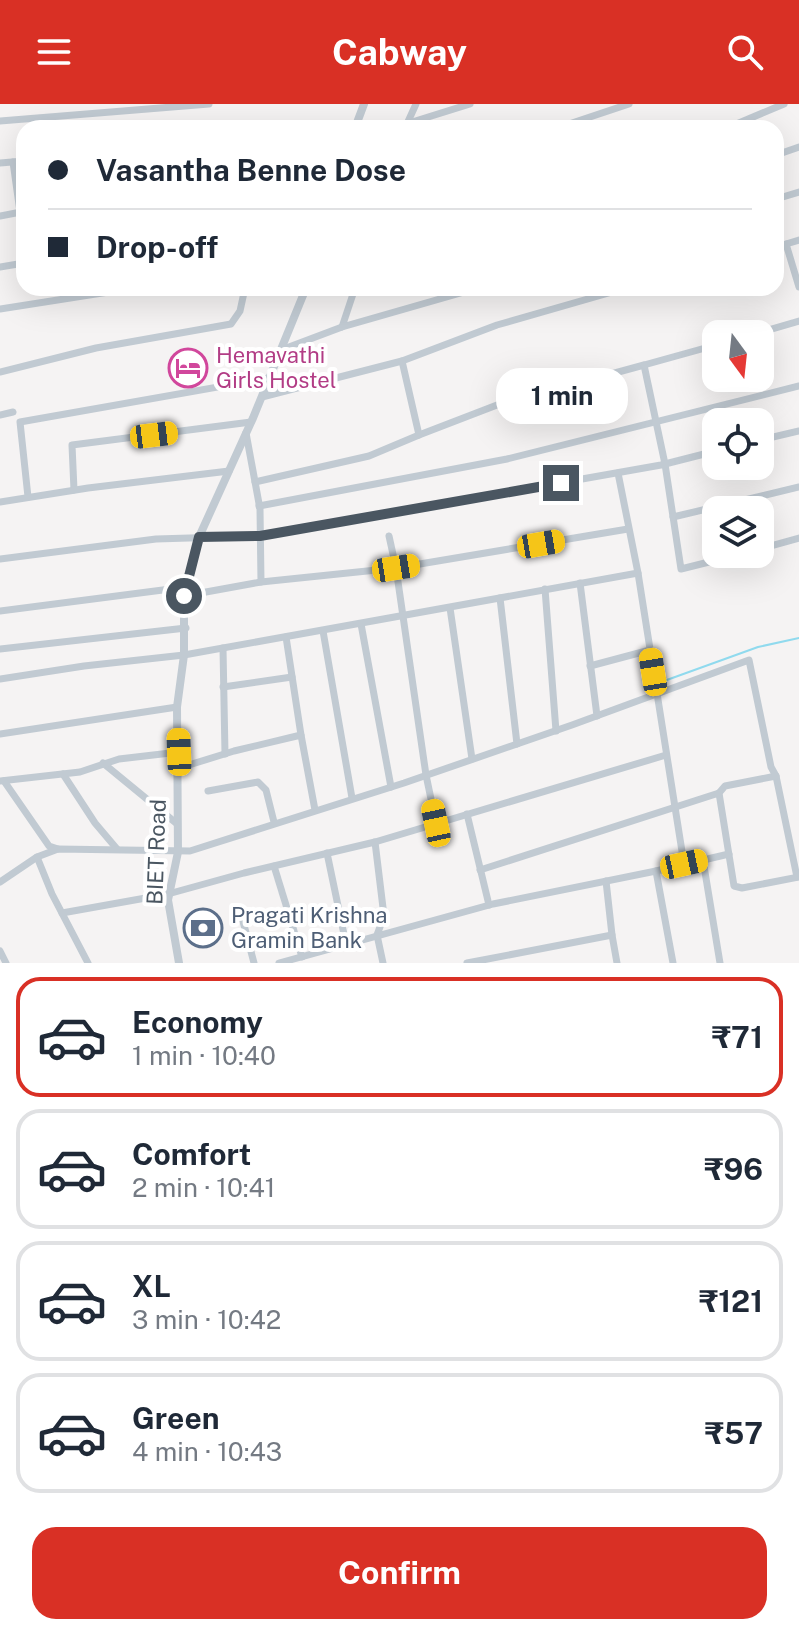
<!DOCTYPE html>
<meta charset="utf-8">
<style>
body{margin:0;font-family:"Public Sans",sans-serif;background:#f2f2f3;color:#1f2937;height:100vh;display:flex;flex-direction:column;font-size:30px;white-space:nowrap}
*{box-sizing:border-box;margin:0}
p{font-size:26px;color:#747a83}
.icon{flex:none;width:44px;height:44px;fill:none;stroke:currentColor;stroke-width:2;stroke-linecap:round;stroke-linejoin:round}
.map{position:relative;height:859px;overflow:hidden}
.drawer{display:flex;flex-direction:column;background:#fff;flex:1}
.drawer>*{flex:none}
.guide{position:absolute;left:16px;top:16px;width:768px;height:176px;border-radius:24px;box-shadow:0 8px 32px #0002;display:grid;align-content:center;height:176px;padding:0 32px;background:#fff}
.needle{width:52px;rotate:165deg}
.controls{position:absolute;left:702px;top:216px;display:grid;gap:16px}
.controls a{display:grid;place-items:center;width:72px;height:72px;border-radius:16px;background:#fff;box-shadow:0 8px 32px #0002;font-size:40px}
.end{position:absolute;width:36px;height:36px;margin:-18px;border:10px solid #4a5661;background:#fff;box-shadow:0 0 0 4px #fff}
.from{border-radius:50%}
.bubble{position:absolute;height:56px;border-radius:24px;background:#fff;box-shadow:0 8px 32px #0002;font-size:26px;font-weight:700;line-height:56px;text-align:center}
.car{position:absolute;width:24px;height:48px;margin:-24px -12px;border-radius:10px;box-shadow:0 0 6px 2px #0007;background:linear-gradient(#f5c518 24%,#345 0 40%,#f5c518 0 76%,#345 0 86%,#f5c518 0)}
.guide b{display:flex;align-items:center;gap:28px;height:76px;font-size:30px}
.guide b+b{border-top:2px solid #e0e1e3}
.guide i{width:20px;height:20px;background:#1f2937}
ul{padding:14px 0 0;list-style:none}
li{display:flex;align-items:center;gap:24px;height:120px;margin:0 16px 12px;padding:0 16px;border:4px solid #e0e1e3;border-radius:24px}
li div{flex:1}
li b{display:block;font-size:30px}
li em{font-style:normal;font-weight:700}
li.active{border-color:#d93025}
li>.icon{width:72px;height:72px;stroke-width:1.5}
.button{display:flex;gap:16px;margin-top:auto;padding:16px 32px}
.button a{flex:1;height:92px;border-radius:24px;background:#d93025;color:#fff;font-size:32px;font-weight:700;line-height:92px;text-align:center}
header{display:flex;justify-content:space-between;align-items:center;height:104px;padding:0 32px;background:#d93025;color:#fff;font-size:36px;font-weight:700}
.map>svg:first-child{display:block}
</style>
<header><svg class="icon" aria-label="menu" viewBox="0 0 24 24"><path d="M4 6h16M4 12h16M4 18h16"/></svg>Cabway<svg class="icon" aria-label="search" viewBox="0 0 24 24"><circle cx="10" cy="10" r="6"/><path d="M15 15l6 6"/></svg></header>
<div class="map">
<svg width="799" height="859" viewBox="0 0 799 859">
<rect width="100%" height="100%" fill="#f5f3f3"/>
<g fill="none" stroke-linecap="round" stroke-linejoin="round">
<path stroke="#90daee" stroke-width="2" d="M664,577L758,543L799,534"/>
<g stroke="#c1cad2" stroke-width="7">
<path d="M0,17L209,0"/>
<path d="M406,22L416,0"/>
<path d="M393,24L470,0"/>
<path d="M557,24L629,0"/>
<path d="M727,24L784,0"/>
<path d="M776,51L799,43"/>
<path d="M13,58L20,108"/>
<path d="M0,59L24,57"/>
<path d="M776,95L799,88"/>
<path d="M0,112L21,108"/>
<path d="M786,140L799,136"/>
<path d="M776,143L786,140L799,183"/>
<path d="M0,163L24,159"/>
<path d="M0,205L134,184"/>
<path d="M342,223L355,184"/>
<path d="M755,230L799,217"/>
<path d="M716,241L644,261L665,360L681,465L741,450"/>
<path d="M281,246L342,223L478,184"/>
<path d="M0,268L96,244L231,220L240,207L245,184"/>
<path d="M262,293L402,257L497,221L626,184"/>
<path d="M0,311L13,308"/>
<path d="M246,329L260,405L261,478"/>
<path d="M419,331L497,301L644,261"/>
<path d="M760,336L799,327"/>
<path d="M618,369L638,469L684,760"/>
<path d="M255,378L369,352L419,331L402,257"/>
<path d="M74,386L72,341L251,318"/>
<path d="M28,393L20,318L269,274"/>
<path d="M0,398L88,384L229,367"/>
<path d="M259,402L507,355L799,282"/>
<path d="M673,413L799,383"/>
<path d="M389,432L396,464L426,671L436,719"/>
<path d="M760,445L799,434"/>
<path d="M0,455L156,435L260,432L661,361L716,347"/>
<path d="M580,479L597,612"/>
<path d="M545,485L556,627"/>
<path d="M184,492L261,478L396,464L628,425"/>
<path d="M500,494L517,640"/>
<path d="M450,504L472,655"/>
<path d="M0,507L186,483"/>
<path d="M361,520L391,683"/>
<path d="M323,527L352,694"/>
<path d="M286,533L301,631"/>
<path d="M223,544L225,650"/>
<path d="M0,545L186,524"/>
<path d="M590,562L650,546"/>
<path d="M0,575L84,562L184,551L638,469"/>
<path d="M223,583L292,573"/>
<path d="M0,630L177,603"/>
<path d="M103,659L176,719"/>
<path d="M176,665L234,647L301,631L315,706"/>
<path d="M63,670L95,719L117,745"/>
<path d="M0,677L80,668L119,655L179,648"/>
<path d="M4,677L49,742L58,745"/>
<path d="M208,687L258,678L266,686L274,718"/>
<path d="M719,689L725,682L776,672L797,773"/>
<path d="M467,710L489,801"/>
<path d="M375,738L384,812L377,831L383,859"/>
<path d="M327,749L346,840"/>
<path d="M37,753L52,790L88,859"/>
<path d="M703,756L720,859"/>
<path d="M274,762L302,853"/>
<path d="M480,766L719,689L734,782L742,784L799,773"/>
<path d="M606,777L612,831"/>
<path d="M0,778L37,753L58,745L190,747L404,679L572,621L749,556L771,663L776,672"/>
<path d="M240,806L254,859"/>
<path d="M62,809L168,790L244,769L375,738L666,651"/>
<path d="M0,847L6,859"/>
<path d="M279,859L493,800L656,767"/>
<path d="M467,859L612,831L617,859"/>
<path d="M673,859L656,767L729,750"/>
</g>
<g stroke="#c1cad2" stroke-width="8">
<path d="M355,24L364,0"/>
<path d="M179,859L168,796L178,748L177,603L184,551V492L199,433L253,314L306,184"/>
</g>
</g>
<g fill="none" stroke-linecap="round" stroke-linejoin="round">
<path stroke="#4a5661" stroke-width="10" d="M184,492L199,433L260,432L561,379"/>
</g>
<defs>
<g id="hotel-ring" transform="scale(2)"><circle r="9.5" fill="#fff" stroke="#d1479c" stroke-width="1.5"/><path d="M-6-4.5h1.5V1H6V5H4.5V3h-9V5H-6ZM-4 0a1.8 1.8 0 1 1 3.6 0ZM.5 0V-2.5h3Q6-2.5 6 0Z" fill="#d1479c"/></g>
<g id="bank-ring" transform="scale(2)"><circle r="9.5" fill="#fff" stroke="#5c6f8a" stroke-width="1.5"/><path d="M-6-4H6V4H-6ZM0-2.3a2.3 2.3 0 1 0 0 4.6a2.3 2.3 0 1 0 0-4.6Z" fill="#5c6f8a"/></g>
</defs>
<g fill-rule="evenodd">
<use href="#hotel-ring" x="188" y="264"/>
<use href="#bank-ring" x="203" y="824"/>
</g>
<g text-anchor="middle" dominant-baseline="central" stroke-width="8" stroke-linejoin="round" paint-order="stroke">
<g font-size="22" fill="#b23c85" stroke="#fff" text-anchor="start">
<text x="216" y="251">Hemavathi<tspan x="216" dy="25">Girls Hostel</tspan></text>
</g>
<g font-size="22" fill="#4a5661" stroke="#fff">
<text transform="translate(156 748) rotate(-88)">BIET Road</text>
</g>
<g font-size="22" fill="#4e5e75" stroke="#fff" text-anchor="start">
<text x="231" y="811">Pragati Krishna<tspan x="231" dy="25">Gramin Bank</tspan></text>
</g>
</g>
</svg>
<div class="controls">
<a><svg class="needle" viewBox="-14 -14 28 28"><path d="M0-13l5 13h-10z" fill="#e53935"/><path d="M0 13l5-13h-10z" fill="#747a83"/></svg></a>
<a><svg class="icon" aria-label="locate" viewBox="0 0 24 24"><circle cx="12" cy="12" r="6"/><path d="M12 2v4M12 18v4M2 12h4M18 12h4"/></svg></a>
<a><svg class="icon" aria-label="layers" viewBox="0 0 24 24"><path d="M12 4l9 5-9 5-9-5zM3 14l9 5 9-5"/></svg></a>
</div>
<i class="end from" style="left:184px;top:492px"></i>
<i class="end" style="left:561px;top:379px"></i>
<div class="bubble" style="left:496px;top:264px;width:132px">1 min</div>
<i class="car" style="left:154px;top:331px;rotate:83deg"></i>
<i class="car" style="left:541px;top:440px;rotate:80deg"></i>
<i class="car" style="left:396px;top:464px;rotate:81deg"></i>
<i class="car" style="left:653px;top:568px;rotate:351deg"></i>
<i class="car" style="left:179px;top:648px;rotate:358deg"></i>
<i class="car" style="left:436px;top:719px;rotate:348deg"></i>
<i class="car" style="left:684px;top:760px;rotate:78deg"></i>
<div class="guide">
<b><i class="from"></i>Vasantha Benne Dose</b>
<b><i></i>Drop-off</b>
</div>
</div>
<section class="drawer">
<ul>
<li class="active"><svg class="icon" aria-label="car" viewBox="0 0 24 24"><path d="M5 17H2v-5l4-1 3-4h7l3 4 3 1v5h-3M9 17h6M6 11h13"/><circle cx="7" cy="17" r="2"/><circle cx="17" cy="17" r="2"/></svg><div><b>Economy</b><p>1 min · 10:40</p></div><em>₹71</em></li>
<li><svg class="icon" aria-label="car" viewBox="0 0 24 24"><path d="M5 17H2v-5l4-1 3-4h7l3 4 3 1v5h-3M9 17h6M6 11h13"/><circle cx="7" cy="17" r="2"/><circle cx="17" cy="17" r="2"/></svg><div><b>Comfort</b><p>2 min · 10:41</p></div><em>₹96</em></li>
<li><svg class="icon" aria-label="car" viewBox="0 0 24 24"><path d="M5 17H2v-5l4-1 3-4h7l3 4 3 1v5h-3M9 17h6M6 11h13"/><circle cx="7" cy="17" r="2"/><circle cx="17" cy="17" r="2"/></svg><div><b>XL</b><p>3 min · 10:42</p></div><em>₹121</em></li>
<li><svg class="icon" aria-label="car" viewBox="0 0 24 24"><path d="M5 17H2v-5l4-1 3-4h7l3 4 3 1v5h-3M9 17h6M6 11h13"/><circle cx="7" cy="17" r="2"/><circle cx="17" cy="17" r="2"/></svg><div><b>Green</b><p>4 min · 10:43</p></div><em>₹57</em></li>
</ul>
<div class="button"><a>Confirm</a></div>
</section>
